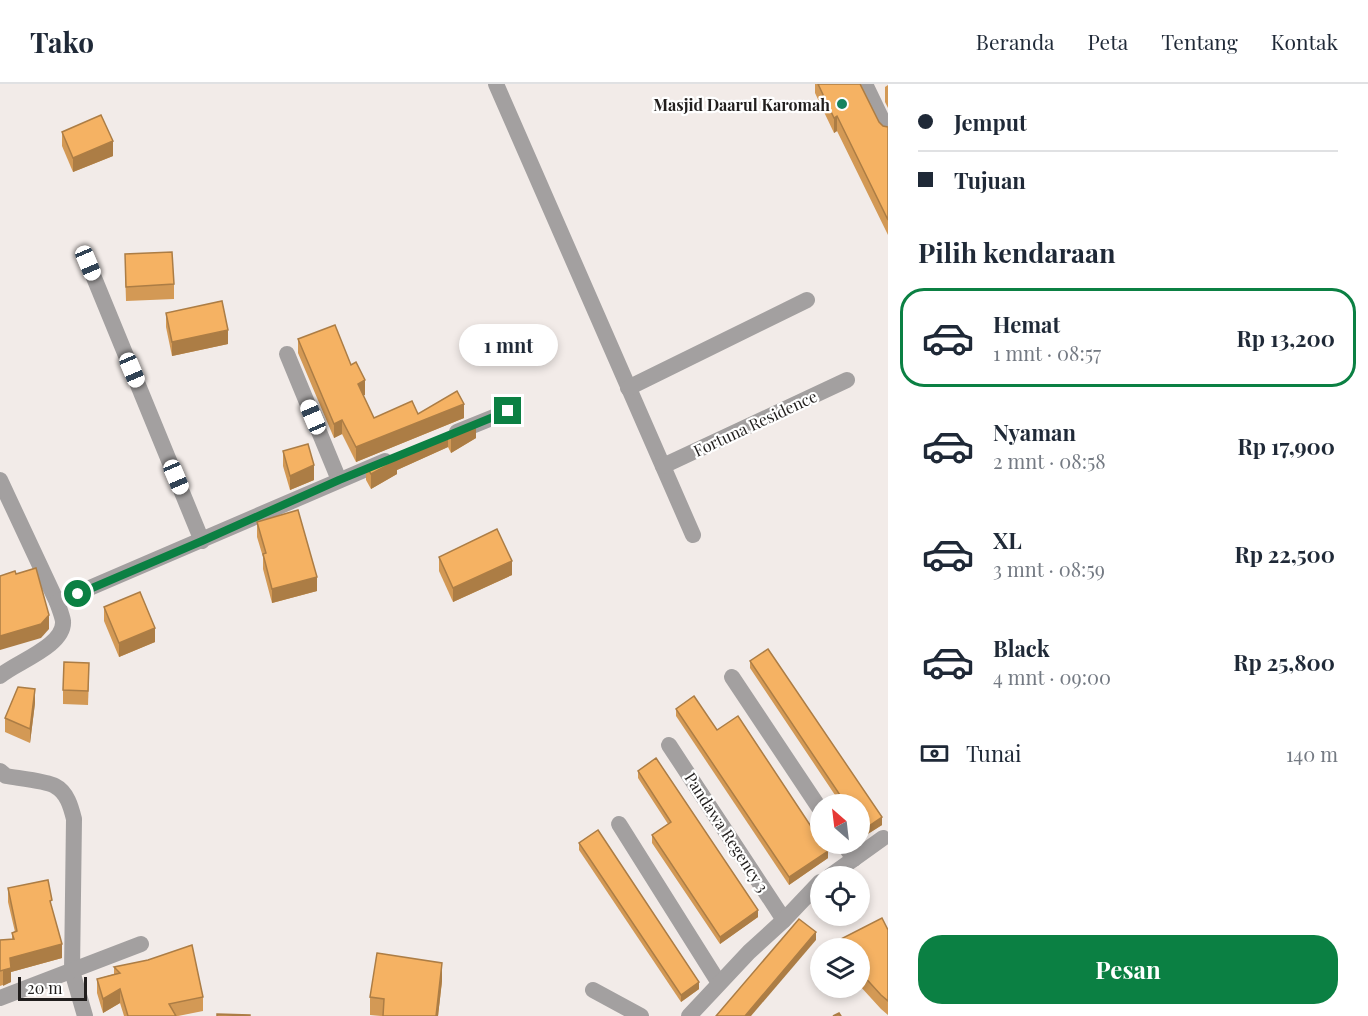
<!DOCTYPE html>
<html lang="id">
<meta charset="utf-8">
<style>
body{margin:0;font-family:"Playfair Display",serif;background:#f2f2f3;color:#1f2937;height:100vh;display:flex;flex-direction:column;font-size:22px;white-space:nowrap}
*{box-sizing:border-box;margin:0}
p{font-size:20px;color:#747a83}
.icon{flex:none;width:33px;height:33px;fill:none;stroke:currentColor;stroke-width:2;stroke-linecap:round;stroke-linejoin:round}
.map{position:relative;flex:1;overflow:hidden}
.sheet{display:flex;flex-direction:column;background:#fff;width:480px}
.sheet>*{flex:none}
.guide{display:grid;align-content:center;height:132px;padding:0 30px;background:#fff}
.needle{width:39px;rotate:332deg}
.buttons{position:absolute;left:810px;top:710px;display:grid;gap:12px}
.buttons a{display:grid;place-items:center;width:60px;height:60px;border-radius:50%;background:#fff;box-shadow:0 3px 9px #0003;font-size:30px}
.scale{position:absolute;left:18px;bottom:15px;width:69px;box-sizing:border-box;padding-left:6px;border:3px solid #211e1d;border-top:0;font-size:16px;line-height:21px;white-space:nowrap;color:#211e1d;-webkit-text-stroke:4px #fff;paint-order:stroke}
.end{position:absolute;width:27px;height:27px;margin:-14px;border:8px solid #0b8043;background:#fff;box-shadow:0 0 0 3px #fff}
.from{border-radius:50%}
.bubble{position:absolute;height:42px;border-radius:21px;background:#fff;box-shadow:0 3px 9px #0003;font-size:20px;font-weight:700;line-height:42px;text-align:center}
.car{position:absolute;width:18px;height:36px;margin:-18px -9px;border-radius:8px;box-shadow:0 0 4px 2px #0007;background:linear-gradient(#fff 24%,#345 0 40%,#fff 0 76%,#345 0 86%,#fff 0)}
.guide b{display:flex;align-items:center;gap:21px;height:57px;font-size:22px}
.guide b+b{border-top:2px solid #e0e1e3}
.guide i{width:15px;height:15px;background:#1f2937}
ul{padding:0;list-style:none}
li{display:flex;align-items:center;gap:18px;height:99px;margin:0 12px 9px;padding:0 18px;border:3px solid transparent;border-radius:24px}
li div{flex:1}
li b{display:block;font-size:22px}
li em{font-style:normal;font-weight:700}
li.on{border-color:#0b8043}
li>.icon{width:54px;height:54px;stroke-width:1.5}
h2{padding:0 30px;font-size:27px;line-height:72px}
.pay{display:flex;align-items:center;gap:15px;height:66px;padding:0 30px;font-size:22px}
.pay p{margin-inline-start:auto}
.button{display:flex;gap:12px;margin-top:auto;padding:12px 30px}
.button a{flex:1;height:69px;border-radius:24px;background:#0b8043;color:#fff;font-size:24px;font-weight:700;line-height:69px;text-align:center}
header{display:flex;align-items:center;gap:36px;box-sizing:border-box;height:84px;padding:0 30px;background:#fff;border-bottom:2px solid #e0e1e3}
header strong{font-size:28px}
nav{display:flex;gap:33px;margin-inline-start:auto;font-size:21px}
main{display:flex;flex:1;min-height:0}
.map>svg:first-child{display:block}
</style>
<header>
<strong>Tako</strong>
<nav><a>Beranda</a><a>Peta</a><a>Tentang</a><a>Kontak</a></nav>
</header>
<main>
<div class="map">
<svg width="888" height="932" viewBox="0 0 888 932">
<rect width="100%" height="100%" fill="#f2ebe8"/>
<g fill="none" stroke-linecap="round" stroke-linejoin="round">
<g stroke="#a3a0a0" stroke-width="16">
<path d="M496,0L693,451"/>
<path d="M865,0L888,48"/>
<path d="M88,179L202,457"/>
<path d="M287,270L339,396"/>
<path d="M628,304L807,216"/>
<path d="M457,348L509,327"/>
<path d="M663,382L847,296"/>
<path d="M0,396L57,518C59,524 62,531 63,537C65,562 16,578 0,592"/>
<path d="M57,518L385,377"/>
<path d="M732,593L820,725"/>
<path d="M669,661L784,836"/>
<path d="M0,687L6,692C16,694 47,697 55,702C67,708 71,723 74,735L72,887L85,932"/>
<path d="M619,740L719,899"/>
<path d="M843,759L854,775"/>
<path d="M830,792L883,754"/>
<path d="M593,906L641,932"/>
<path d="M0,914L141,860"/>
<path d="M689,932L749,868L784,836L820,798"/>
</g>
</g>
<g fill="#d39955">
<path d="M815,0H861L879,38L883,42L888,43V151L837,47L834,49L815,9Z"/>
<path d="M888,1V24L885,18V3Z"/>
<path d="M62,48L113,72L73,88L62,62Z"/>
<path d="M125,185L174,200V215L126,217Z"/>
<path d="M166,229L228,260L172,272L166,243Z"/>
<path d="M298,255L365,311H363L374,334L418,330L464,334L356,378L342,350L334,354L298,269Z"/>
<path d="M475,338L476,354L451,369L448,363L397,386V390L371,405L366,396V382Z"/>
<path d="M283,367L314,396L290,406L283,382Z"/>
<path d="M257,438L317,507L272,519L263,485V473L257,453Z"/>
<path d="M439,473L512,491L453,518L439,487Z"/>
<path d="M104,523L155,558L119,573L104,537Z"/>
<path d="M750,577L882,741L863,753L860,747V720H841L750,584Z"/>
<path d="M89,593L88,621L63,620V606Z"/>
<path d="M35,619L30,659L5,648V634Z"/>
<path d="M676,625L717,646L828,774L789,801L676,632Z"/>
<path d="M638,687L758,833L720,860L652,759V751L668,740L638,694Z"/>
<path d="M579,759L699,905L681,918L579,766Z"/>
<path d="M8,804L52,824L62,874L11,888V898L0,902V856L12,855V849L15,848L8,818Z"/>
<path d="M888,846V931L881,925L860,902V864H837V857Z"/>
<path d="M114,883L203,913V927L178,932H124L120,919L103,929L97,909V895L114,890Z"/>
<path d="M442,897L438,932H381L370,931V913Z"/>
</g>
<g fill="#ac7d45">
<path d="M837,32V47L834,49V34Z"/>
<path d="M113,57V72L73,88V74Z"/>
<path d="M228,246V260L172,272V258Z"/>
<path d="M365,296V311L358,314V300Z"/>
<path d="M464,320V334L356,378V363Z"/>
<path d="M342,336V350L334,354V340Z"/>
<path d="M476,339V354L451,369V354Z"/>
<path d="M448,349V363L397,386V390L371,405V390L395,373Z"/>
<path d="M314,381V396L290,406V392Z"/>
<path d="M512,477V491L453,518V504Z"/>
<path d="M317,493V507L272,519V505Z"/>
<path d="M49,531V545L41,554L0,566V552Z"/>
<path d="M155,544V558L119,573V559Z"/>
<path d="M35,605V619L30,659V645Z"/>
<path d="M882,733V741L863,753V746Z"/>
<path d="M828,767V774L789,801V793Z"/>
<path d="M758,826V833L720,860V853Z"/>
<path d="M816,848V856L751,932H745Z"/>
<path d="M62,860V874L11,888V898L3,902V887L10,874Z"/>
<path d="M442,879V897L438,932H436Z"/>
<path d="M699,898V905L681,918V911Z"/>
<path d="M120,905V919L103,929V915Z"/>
</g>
<g fill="#f5b263" stroke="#ac7d45" stroke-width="1.5">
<path d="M818,0H860L879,38L883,42L888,43V136L837,32L834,34Z"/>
<path d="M101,31L113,57L73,74L62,48Z"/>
<path d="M172,168L174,200L126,203L125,170Z"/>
<path d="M222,217L228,246L172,258L166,229Z"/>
<path d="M335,241L351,281L356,278L365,296L358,300L374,334L412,317L418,330L457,307L464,320L356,363L342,336L334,340L298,255Z"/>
<path d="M475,338L476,339L451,354L448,349L395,373L397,376L371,390L366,382Z"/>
<path d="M308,360L314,381L290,392L283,367Z"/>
<path d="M298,426L317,493L272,505L263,470L266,469L257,438Z"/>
<path d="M497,445L512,477L453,504L439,473Z"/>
<path d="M36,484L49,531L41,540L0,552V492L15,487L16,490Z"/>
<path d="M140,508L155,544L119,559L104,523Z"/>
<path d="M768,565L882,733L863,746L860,740V720H846L750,577Z"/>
<path d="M64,578L89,579L88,607L63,606Z"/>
<path d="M18,603L35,605L30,645L5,634Z"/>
<path d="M694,612L717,646L738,632L820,756V759H822L828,767L789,793L676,625Z"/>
<path d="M656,674L758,826L720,853L652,751L671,738L638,687Z"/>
<path d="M598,746L699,898L681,911L579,759Z"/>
<path d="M48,796L52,816L50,817L62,860L10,874L11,884L0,887V856L14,855L12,849L17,847L8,804Z"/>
<path d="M882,834L888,846V917L881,911L860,888V864H842L837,857Z"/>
<path d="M799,835L816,848L745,932H716Z"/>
<path d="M192,861L203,913L169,920L176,932H128L120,905L103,915L97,895L120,889L114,883L148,876Z"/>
<path d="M377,869L442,879L436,932H383L384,915L370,913Z"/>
<path d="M839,929L841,932H833Z"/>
<path d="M217,930L250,931V932H217Z"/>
</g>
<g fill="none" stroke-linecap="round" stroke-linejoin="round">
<path stroke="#0b8043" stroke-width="8" d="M78,510L202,457L339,396L508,327"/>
</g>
<circle fill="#16835f" stroke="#fff" stroke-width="2" cx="842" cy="20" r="6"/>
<g text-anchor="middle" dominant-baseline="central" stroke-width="4.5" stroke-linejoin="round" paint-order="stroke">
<g font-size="16" font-weight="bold" fill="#211e1d" stroke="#fff" text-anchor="end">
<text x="830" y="20">Masjid Daarul Karomah</text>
</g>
<g font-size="16" fill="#211e1d" stroke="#fff">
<text transform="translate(755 339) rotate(-25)">Fortuna Residence</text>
<text transform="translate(727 748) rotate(57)">Pandawa Regency 3</text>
</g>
</g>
</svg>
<div class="buttons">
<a><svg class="needle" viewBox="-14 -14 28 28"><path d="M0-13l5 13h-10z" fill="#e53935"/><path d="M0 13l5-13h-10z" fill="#747a83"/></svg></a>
<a><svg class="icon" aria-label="locate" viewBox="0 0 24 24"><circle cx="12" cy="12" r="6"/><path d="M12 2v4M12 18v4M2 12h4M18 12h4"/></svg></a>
<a><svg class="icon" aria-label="layers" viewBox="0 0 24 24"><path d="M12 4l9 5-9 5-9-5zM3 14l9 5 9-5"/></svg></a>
</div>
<div class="scale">20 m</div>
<i class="end from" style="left:78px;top:510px"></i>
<i class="end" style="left:508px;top:327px"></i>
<div class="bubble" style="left:459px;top:240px;width:99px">1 mnt</div>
<i class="car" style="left:88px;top:179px;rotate:157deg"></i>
<i class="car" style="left:132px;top:286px;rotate:157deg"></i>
<i class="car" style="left:313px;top:333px;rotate:337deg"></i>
<i class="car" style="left:176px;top:393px;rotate:157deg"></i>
</div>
<section class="sheet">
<div class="guide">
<b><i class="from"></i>Jemput</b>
<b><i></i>Tujuan</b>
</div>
<h2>Pilih kendaraan</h2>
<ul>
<li class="on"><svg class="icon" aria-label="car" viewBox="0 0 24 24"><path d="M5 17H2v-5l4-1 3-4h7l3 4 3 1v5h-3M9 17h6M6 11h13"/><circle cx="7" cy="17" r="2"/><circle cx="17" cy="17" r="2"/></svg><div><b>Hemat</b><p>1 mnt · 08:57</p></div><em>Rp 13,200</em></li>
<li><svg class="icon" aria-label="car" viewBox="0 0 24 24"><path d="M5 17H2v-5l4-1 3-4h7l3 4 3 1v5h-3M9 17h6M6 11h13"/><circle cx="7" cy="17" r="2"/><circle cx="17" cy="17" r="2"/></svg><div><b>Nyaman</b><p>2 mnt · 08:58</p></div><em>Rp 17,900</em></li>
<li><svg class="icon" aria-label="car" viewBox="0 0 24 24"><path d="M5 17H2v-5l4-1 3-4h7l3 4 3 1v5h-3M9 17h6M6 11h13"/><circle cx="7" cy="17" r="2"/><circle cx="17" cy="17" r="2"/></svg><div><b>XL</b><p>3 mnt · 08:59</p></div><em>Rp 22,500</em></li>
<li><svg class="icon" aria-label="car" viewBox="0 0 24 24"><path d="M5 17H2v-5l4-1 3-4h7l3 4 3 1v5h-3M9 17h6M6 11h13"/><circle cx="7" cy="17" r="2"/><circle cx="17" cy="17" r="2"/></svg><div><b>Black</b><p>4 mnt · 09:00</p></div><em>Rp 25,800</em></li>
</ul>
<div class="pay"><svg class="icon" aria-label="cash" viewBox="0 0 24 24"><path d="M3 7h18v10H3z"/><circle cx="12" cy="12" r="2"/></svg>Tunai<p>140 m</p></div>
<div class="button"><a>Pesan</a></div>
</section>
</main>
